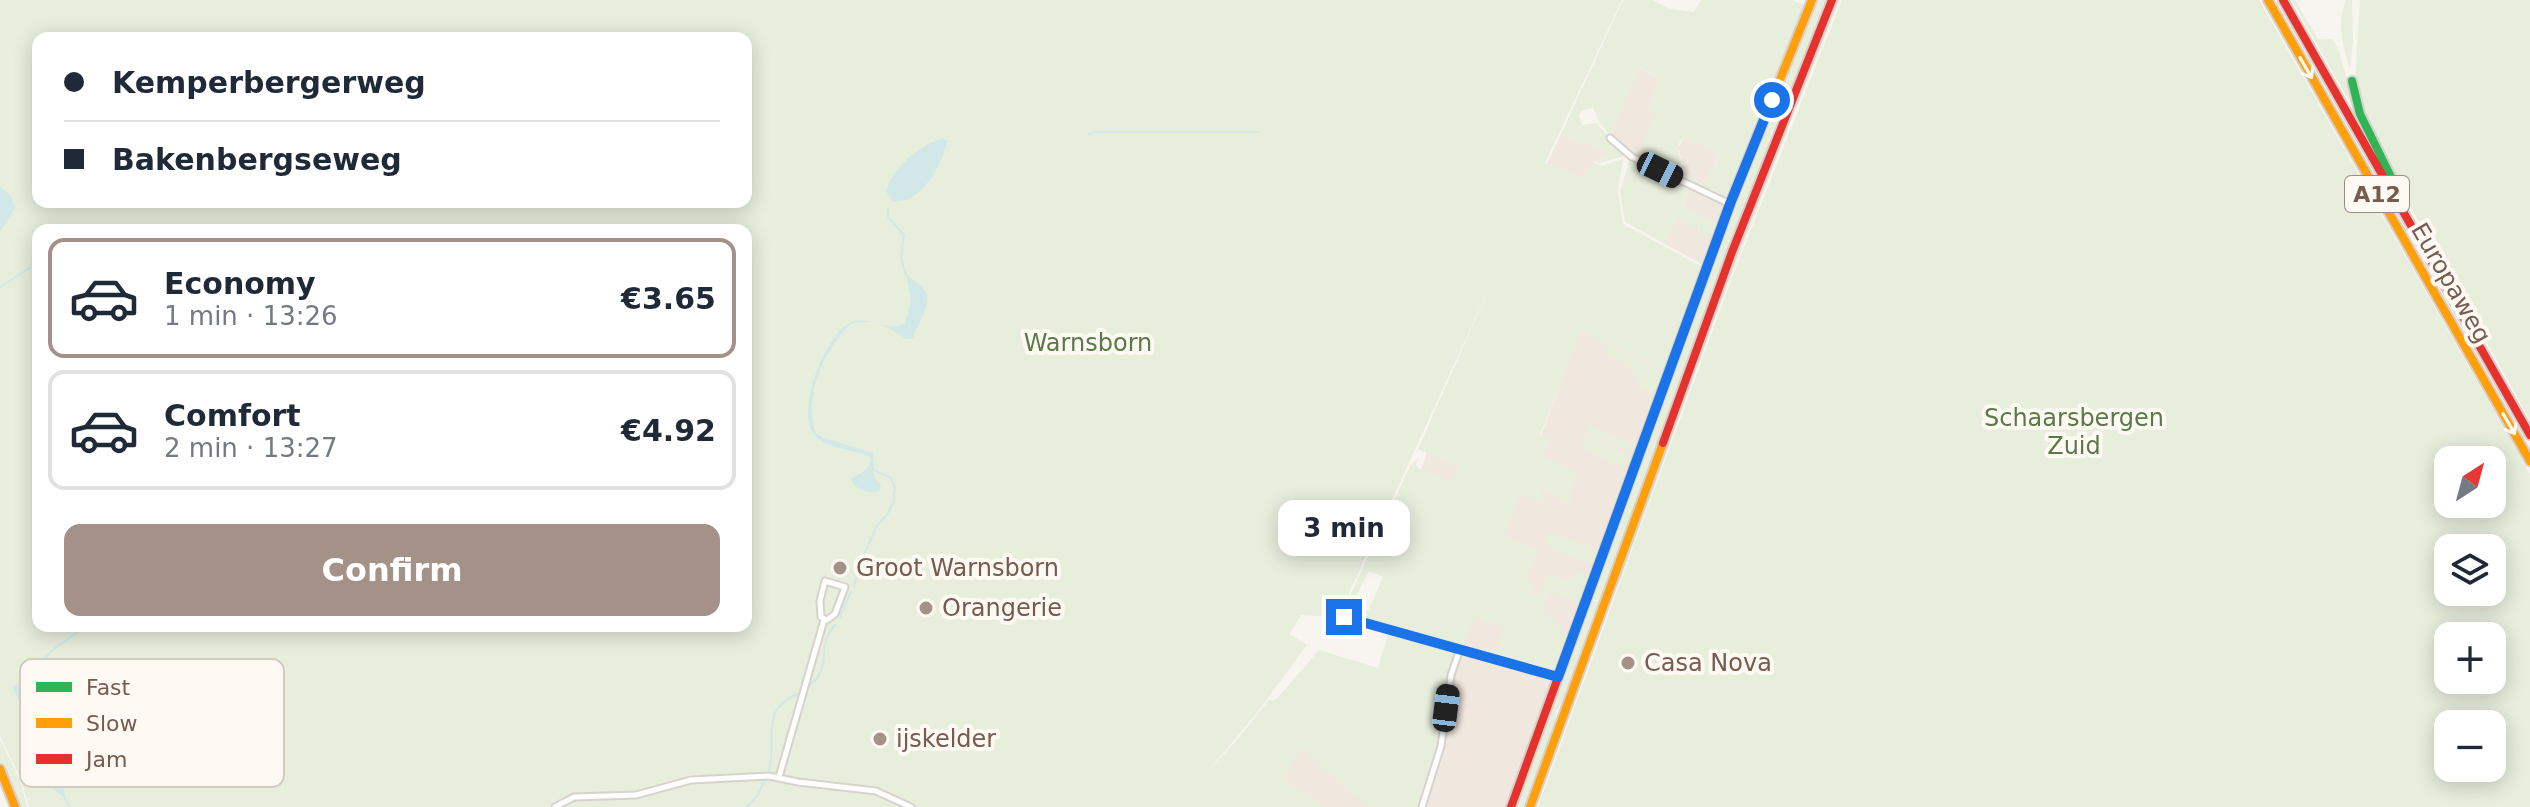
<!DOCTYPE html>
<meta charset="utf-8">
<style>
body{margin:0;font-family:"DejaVu Sans",sans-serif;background:#f2f2f3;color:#1f2937;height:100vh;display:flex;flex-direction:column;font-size:30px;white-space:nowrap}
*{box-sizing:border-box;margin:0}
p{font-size:26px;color:#747a83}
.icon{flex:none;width:44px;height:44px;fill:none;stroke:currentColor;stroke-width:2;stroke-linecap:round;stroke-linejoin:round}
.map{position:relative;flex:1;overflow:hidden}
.sheet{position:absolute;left:32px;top:224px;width:720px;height:408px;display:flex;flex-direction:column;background:#fff;border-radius:16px;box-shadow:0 4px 20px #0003}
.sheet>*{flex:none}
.guide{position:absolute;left:32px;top:32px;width:720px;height:176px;border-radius:16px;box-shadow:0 4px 20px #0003;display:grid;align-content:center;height:176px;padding:0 32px;background:#fff}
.needle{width:52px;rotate:36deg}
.tools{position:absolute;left:2434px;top:446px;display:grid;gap:16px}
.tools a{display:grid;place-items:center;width:72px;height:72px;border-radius:16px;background:#fff;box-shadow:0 4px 20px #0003;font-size:40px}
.end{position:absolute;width:36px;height:36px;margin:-18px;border:10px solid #1a73e8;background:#fff;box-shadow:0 0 0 4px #fff}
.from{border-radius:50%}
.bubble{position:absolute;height:56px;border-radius:16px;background:#fff;box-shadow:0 4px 20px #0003;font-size:26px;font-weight:600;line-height:56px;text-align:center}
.car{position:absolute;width:24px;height:48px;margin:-24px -12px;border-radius:10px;box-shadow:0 0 6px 2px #0007;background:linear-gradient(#222 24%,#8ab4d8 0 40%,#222 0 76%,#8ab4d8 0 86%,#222 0)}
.guide b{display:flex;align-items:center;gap:28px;height:76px;font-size:30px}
.guide b+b{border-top:2px solid #e0e1e3}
.guide i{width:20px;height:20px;background:#1f2937}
ul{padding:14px 0 0;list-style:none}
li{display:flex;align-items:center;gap:24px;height:120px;margin:0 16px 12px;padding:0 16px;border:4px solid #e0e1e3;border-radius:16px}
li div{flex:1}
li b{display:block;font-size:30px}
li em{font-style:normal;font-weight:600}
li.active{border-color:#a49188}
li>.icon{width:72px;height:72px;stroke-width:1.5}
.primary-button{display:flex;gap:16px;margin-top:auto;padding:16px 32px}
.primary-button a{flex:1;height:92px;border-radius:16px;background:#a49188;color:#fff;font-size:32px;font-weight:600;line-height:92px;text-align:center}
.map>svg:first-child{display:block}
</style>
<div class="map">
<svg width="2530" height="807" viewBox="0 0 2530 807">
<rect width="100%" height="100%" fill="#f8f5f0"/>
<g fill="#f0e7de">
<path d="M1639,68L1660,78L1648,108L1657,113L1645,139L1644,160L1634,156L1610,136Z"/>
<path d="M1561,134L1606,151V156L1596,160L1583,178L1547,164Z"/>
<path d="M1684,137L1714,150L1717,160L1704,185L1683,172L1687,158L1684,163L1682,162L1678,148Z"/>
<path d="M1689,187L1727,206L1720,225L1702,218L1683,206Z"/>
<path d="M1677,217L1687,225L1698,226L1699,232L1714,242L1705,266L1665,244Z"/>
<path d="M1581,328L1669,366L1508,807H1319L1278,778L1300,746H1443L1452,682L1463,644Z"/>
<path d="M1427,452L1460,466L1453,482L1421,470Z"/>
</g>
<g fill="#e7eedc" fill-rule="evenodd">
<path d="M0,0H1622L1545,163L1582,177L1594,163L1601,166L1623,159L1618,191L1623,224L1704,268L1666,371L1581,331L1540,435L1550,439L1544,458L1572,470L1579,477L1572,481L1570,502L1574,507L1540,488L1544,503L1520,494L1504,536L1538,550L1528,574V579L1533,582L1531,593L1539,595L1548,575L1573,581L1577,571L1592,576L1584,599L1571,602L1568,598L1550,592L1542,613L1556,620L1569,639L1557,671L1495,654L1503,627L1475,617L1462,648L1358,619L1369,609L1383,577L1369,571L1353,602L1351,615L1346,613L1351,594L1410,466L1419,457L1416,464L1418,468L1453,482L1459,466L1418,449L1492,282L1349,593L1343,613L1337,617L1301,615L1289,634L1307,645L1256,714L1208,771L1237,740L1269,700H1275L1281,694L1319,650L1378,668L1389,631L1456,652L1447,681L1439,745L1419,807H1369L1301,749L1282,778L1324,807H29L21,780L0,736ZM38,38H746V202H38ZM38,230H746V626H38Z"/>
<path d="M1623,0H1653L1670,9L1694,12L1701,0H1792L1807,6L1730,198L1726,201L1679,178V171L1687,157L1689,159L1683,172L1704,185L1717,160L1714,150L1684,137C1676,143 1677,154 1682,162L1671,174L1644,160L1645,139L1656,113L1647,109L1660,78L1640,68L1610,136L1599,122L1593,108L1581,111L1579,115L1582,125L1596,123L1626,154L1624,156L1599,163L1596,160L1606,156V151L1561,134Z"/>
<path d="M1814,0H1829L1785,110L1771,133L1766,155L1601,601L1588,598L1733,204Z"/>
<path d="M1835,0H1840L1797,108L1794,107Z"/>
<path d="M1842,0H2259L2530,474V807H1538L1733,275ZM2448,460H2492V504H2448ZM2448,548H2492V592H2448ZM2448,636H2492V680H2448ZM2448,724H2492V768H2448Z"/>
<path d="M2292,0H2295L2318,39H2332L2338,48L2358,117Z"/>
<path d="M2346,0H2352L2353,39L2350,69C2342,45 2337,22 2346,0Z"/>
<path d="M2360,0H2530V420L2408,202L2364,118L2355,82Z"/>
<path d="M1787,126L1789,127L1711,329L1708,327L1776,145Z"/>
<path d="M1630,159L1689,187L1683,205L1702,218L1720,225L1714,242L1700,234L1698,226H1687L1677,218L1665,244L1625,222L1620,191Z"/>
<path d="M1706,332L1710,333L1624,571L1610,604L1607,603Z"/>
<path d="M1607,345L1665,373L1659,393L1639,387L1630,367L1604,353Z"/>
<path d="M1581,422L1639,447L1636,454L1587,433L1588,428Z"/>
<path d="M1586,435L1635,458L1632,465L1619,466L1581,448Z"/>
<path d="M1550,532L1601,551L1596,565L1545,546Z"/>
<path d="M1588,600L1601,602L1570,688L1556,712L1553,733L1527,807H1513L1544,720L1550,721L1545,719Z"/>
<path d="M0,739L20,780L27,807H18L0,762Z"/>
</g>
<g fill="#d2e8e8">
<path d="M942,138L947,141C943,164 920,206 892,201L886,191C892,167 920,146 942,138Z"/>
<path d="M0,187L11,196L15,208L0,232Z"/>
<path d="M906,274C911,279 923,285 926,293C931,306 917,325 913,338L906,339C890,327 872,317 851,324C825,348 802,397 816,433L822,437L873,453L874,477L881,486L879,491C868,494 855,490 851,479L867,469L871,461L869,456C853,449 823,449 813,433C797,408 825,333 852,322C870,315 890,334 905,323L911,301Z"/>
<path d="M30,667L35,673L33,690L43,698L51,713L48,720L34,722L29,729L33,732L41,729L49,731C52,755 64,774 65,798L50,786L33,734L22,727L20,722V704L13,688L24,678L26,669Z"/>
</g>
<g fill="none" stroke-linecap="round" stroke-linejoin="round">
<g stroke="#d2e8e8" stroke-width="2">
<path d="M1089,134L1095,132H1260"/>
<path d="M888,210V217L904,235L901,258L906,275"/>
<path d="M0,287L28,269L38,267"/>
<path d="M854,586L859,566L877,525L886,516L893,503L895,488L891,478L874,470"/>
<path d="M840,617L851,592"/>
<path d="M92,626L99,629L104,626"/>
<path d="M39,664C45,659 51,650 58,646C67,640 76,634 84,626"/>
<path d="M809,686C835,665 814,647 835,625"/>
<path d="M769,770C777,741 759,709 798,694"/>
<path d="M65,798L70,807"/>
<path d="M747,807L758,795L765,780"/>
</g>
<g stroke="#d8d2ce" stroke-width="9">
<g id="street">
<path d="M1610,138L1632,157L1730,204"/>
<path d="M825,581L845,587L835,614L827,620L821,617L820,601Z"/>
<path d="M1344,617L1558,677"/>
<path d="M779,777L824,620"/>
<path d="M555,807L574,797L636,795L691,780L769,776L798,782L876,791L911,807"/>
<path d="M1422,807L1441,746L1451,675L1460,649"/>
</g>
</g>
<g stroke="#d8d0cc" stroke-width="12">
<path id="fast" d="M2352,81L2360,114L2391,177"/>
</g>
<g stroke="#d8d0cc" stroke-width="12">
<g id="slow">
<path d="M2268,0L2530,461"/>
<path d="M1671,366L1730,204L1812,0"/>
<path d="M0,769L15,807"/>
<path d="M1530,807L1663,443"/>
</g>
</g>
<g stroke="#d8d0cc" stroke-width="12">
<g id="jam">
<path d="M2283,0L2530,435"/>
<path d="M1663,443L1732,252L1832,0"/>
<path d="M1511,807L1671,366"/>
</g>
</g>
<use href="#street" stroke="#fefefd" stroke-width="5"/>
<use href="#fast" stroke="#30b455" stroke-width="8"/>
<use href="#slow" stroke="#ff9f0a" stroke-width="8"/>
<use href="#jam" stroke="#e5322d" stroke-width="8"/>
</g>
<defs><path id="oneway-shaft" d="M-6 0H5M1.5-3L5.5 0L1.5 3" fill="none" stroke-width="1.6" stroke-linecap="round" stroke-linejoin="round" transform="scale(2)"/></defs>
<g stroke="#fef9f3">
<use href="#oneway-shaft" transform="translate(2306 68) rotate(60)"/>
<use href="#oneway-shaft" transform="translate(2509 424) rotate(60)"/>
</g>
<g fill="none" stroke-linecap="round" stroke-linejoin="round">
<path stroke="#1a73e8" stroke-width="10" d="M1344,617L1558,677L1730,204L1772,100"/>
</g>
<g fill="#a49188" stroke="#fef9f3" stroke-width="3">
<circle cx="840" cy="568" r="8"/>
<circle cx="926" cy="608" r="8"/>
<circle cx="1628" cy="663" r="8"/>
<circle cx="880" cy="739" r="8"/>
</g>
<g text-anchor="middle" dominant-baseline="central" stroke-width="8" stroke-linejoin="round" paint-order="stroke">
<rect fill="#fef9f3" stroke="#9f8a81" stroke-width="2" x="2345" y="176" width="64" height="36" rx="6"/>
<g font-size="22" font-weight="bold" fill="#765b50">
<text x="2377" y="194">A12</text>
</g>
<g font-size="24" fill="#765b50" stroke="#fef9f3">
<text transform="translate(2451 283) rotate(60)">Europaweg</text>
</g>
<g font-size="24" fill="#5a7b49" stroke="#fef9f3">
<text x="1088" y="343">Warnsborn</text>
<text x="2074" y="418">Schaarsbergen<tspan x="2074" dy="28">Zuid</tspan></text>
</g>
<g font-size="24" fill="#765b50" stroke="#fef9f3" text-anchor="start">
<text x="856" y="568">Groot Warnsborn</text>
<text x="942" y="608">Orangerie</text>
<text x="1644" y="663">Casa Nova</text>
<text x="896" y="739">ijskelder</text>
</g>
</g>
<rect x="20" y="659" width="264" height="128" rx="12" fill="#fef9f3" stroke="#d5cac2" stroke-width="2"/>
<rect x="36" y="682" width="36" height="10" fill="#30b455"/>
<rect x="36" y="718" width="36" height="10" fill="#ff9f0a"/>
<rect x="36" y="754" width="36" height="10" fill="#e5322d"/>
<g font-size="22" fill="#765b50">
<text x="86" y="695">Fast</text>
<text x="86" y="731">Slow</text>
<text x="86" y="767">Jam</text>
</g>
</svg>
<div class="tools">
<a><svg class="needle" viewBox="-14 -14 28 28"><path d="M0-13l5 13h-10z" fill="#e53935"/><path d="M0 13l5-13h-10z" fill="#747a83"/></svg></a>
<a><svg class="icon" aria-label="layers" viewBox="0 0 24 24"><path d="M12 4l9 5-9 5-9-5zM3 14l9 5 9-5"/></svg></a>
<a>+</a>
<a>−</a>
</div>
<i class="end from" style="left:1772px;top:100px"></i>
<i class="end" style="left:1344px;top:617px"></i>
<div class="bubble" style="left:1278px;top:500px;width:132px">3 min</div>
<i class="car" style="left:1660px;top:170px;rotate:116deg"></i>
<i class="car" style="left:1446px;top:708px;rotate:7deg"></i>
<div class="guide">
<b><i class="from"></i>Kemperbergerweg</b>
<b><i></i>Bakenbergseweg</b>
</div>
<section class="sheet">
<ul>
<li class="active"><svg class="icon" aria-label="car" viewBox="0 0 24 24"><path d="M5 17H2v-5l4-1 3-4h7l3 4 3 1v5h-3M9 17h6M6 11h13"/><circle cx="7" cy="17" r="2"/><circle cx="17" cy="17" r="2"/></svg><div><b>Economy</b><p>1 min · 13:26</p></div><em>€3.65</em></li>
<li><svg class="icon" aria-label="car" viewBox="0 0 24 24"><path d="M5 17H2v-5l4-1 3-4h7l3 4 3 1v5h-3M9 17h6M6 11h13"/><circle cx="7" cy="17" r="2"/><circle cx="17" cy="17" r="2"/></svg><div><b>Comfort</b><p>2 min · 13:27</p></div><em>€4.92</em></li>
</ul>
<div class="primary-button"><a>Confirm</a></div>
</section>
</div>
